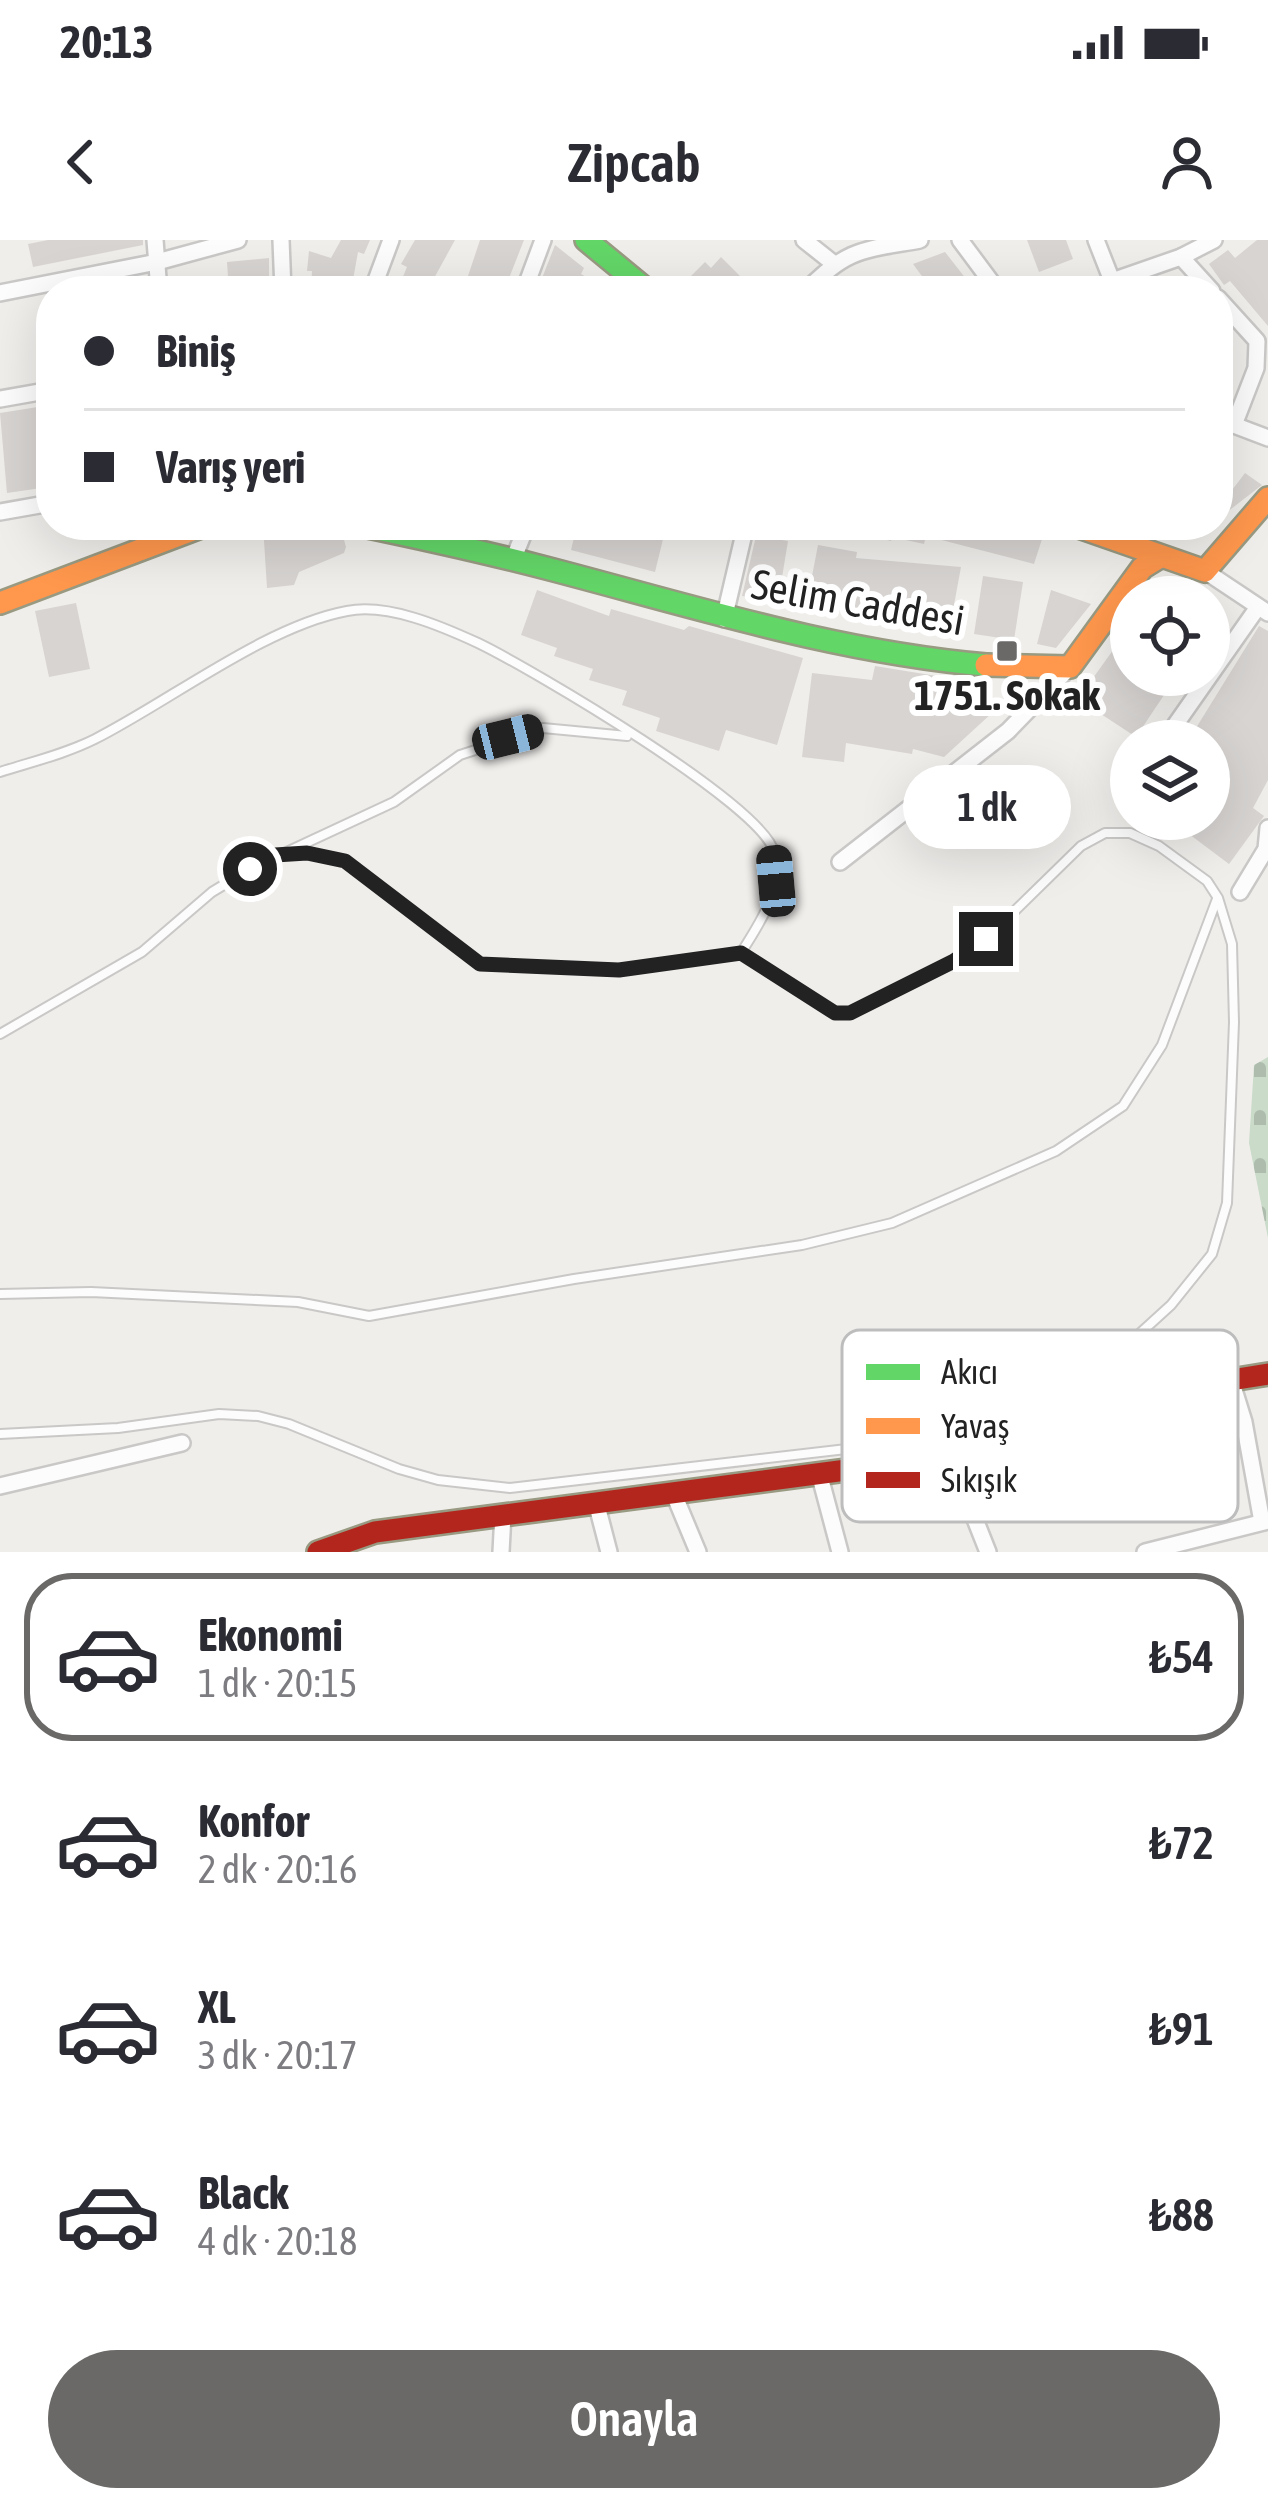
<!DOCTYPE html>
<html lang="tr">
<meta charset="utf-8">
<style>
body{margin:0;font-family:"Asap Condensed",sans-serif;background:#f2f2f3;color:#2b2b33;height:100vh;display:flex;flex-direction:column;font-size:45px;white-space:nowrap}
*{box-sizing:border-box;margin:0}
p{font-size:39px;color:#7c7c81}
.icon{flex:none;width:66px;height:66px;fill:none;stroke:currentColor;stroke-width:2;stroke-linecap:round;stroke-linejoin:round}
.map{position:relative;height:1312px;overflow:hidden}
.sheet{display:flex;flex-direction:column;background:#fff;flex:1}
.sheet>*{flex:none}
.banner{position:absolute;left:36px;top:36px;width:1197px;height:264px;border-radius:48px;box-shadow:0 12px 48px #0002;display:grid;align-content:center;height:264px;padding:0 48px;background:#fff}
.controls{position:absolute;left:1110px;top:336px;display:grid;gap:24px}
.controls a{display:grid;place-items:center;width:120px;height:120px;border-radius:50%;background:#fff;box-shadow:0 12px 48px #0002;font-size:60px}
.end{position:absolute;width:54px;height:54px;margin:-27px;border:15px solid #222;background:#fff;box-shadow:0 0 0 6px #fff}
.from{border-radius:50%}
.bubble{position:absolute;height:84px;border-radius:42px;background:#fff;box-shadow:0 12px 48px #0002;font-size:39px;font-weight:600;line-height:84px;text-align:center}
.car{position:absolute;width:36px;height:72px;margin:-36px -18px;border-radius:15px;box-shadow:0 0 9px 3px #0007;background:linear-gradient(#222 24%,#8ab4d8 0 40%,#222 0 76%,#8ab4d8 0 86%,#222 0)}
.banner b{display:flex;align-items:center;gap:42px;height:114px;font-size:45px}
.banner b+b{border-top:3px solid #e1e1e2}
.banner i{width:30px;height:30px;background:#2b2b33}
ul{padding:21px 0 0;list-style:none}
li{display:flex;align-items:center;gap:36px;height:168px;margin:0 24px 18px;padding:0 24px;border:6px solid transparent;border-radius:48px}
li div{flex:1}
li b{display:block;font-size:45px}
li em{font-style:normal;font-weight:600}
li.on{border-color:#6a6968}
li>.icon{width:108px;height:108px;stroke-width:1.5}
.action{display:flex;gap:24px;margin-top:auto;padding:24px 48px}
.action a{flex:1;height:138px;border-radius:72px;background:#6a6968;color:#fff;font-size:48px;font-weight:600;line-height:138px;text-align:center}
.status{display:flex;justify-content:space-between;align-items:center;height:84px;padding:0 60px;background:#fff;direction:ltr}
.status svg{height:33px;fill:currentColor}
header{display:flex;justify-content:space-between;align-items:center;height:156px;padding:0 48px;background:#fff;font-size:54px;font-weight:600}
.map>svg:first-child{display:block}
</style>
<div class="status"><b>20:13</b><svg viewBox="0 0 49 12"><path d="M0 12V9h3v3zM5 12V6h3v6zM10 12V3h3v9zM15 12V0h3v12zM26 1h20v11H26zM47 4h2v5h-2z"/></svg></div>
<header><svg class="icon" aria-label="back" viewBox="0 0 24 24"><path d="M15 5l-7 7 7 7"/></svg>Zipcab<svg class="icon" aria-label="person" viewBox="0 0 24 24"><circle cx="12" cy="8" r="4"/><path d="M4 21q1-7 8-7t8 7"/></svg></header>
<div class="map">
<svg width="1268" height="1312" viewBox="0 0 1268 1312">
<defs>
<pattern id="cemetery-stones" width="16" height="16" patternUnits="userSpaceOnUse" patternTransform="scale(3)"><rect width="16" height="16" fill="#cadbca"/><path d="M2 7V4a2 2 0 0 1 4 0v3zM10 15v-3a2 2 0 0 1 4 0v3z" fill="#adbcad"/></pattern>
</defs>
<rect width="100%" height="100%" fill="#f0eeeb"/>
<path fill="url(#cemetery-stones)" d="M1268,817V998L1249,903L1254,825Z"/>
<g fill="#d7d4d2">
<path d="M48,0H143V5L33,27L28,4Z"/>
<path d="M341,0H370L364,14L358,12L351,51H311L312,31H307L309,11L331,18Z"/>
<path d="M415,0H455L427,51H397L407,27L401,24Z"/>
<path d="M480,0H524L504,51H463Z"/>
<path d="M1027,0H1066L1073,19L1039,32Z"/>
<path d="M1257,0H1268V86L1230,41L1224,45L1209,24L1228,10L1235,18Z"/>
<path d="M555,5L584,28L581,34L611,51H537Z"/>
<path d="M945,12L970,44L960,51H933L913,24Z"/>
<path d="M721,17L755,51H687L697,41L691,36L705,22L711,28Z"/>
<path d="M269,18V51H229L227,22Z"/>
<path d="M44,166L50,203L42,204L48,247L7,253L0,173Z"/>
<path d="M1245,233L1262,245L1218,279V248L1226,258Z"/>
<path d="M263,285L342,293L346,307L344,313L299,332L294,345L267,348Z"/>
<path d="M577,285L666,287L655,332L571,310Z"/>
<path d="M843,285H1008L1043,296L1034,324L926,296L924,304L892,297L891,301L843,289Z"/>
<path d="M756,296L788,301L778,362L742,356Z"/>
<path d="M818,305L857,312L856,318L961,327L949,392L807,362Z"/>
<path d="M983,336L1023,342L1014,400L974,394Z"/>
<path d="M537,350L609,376L611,369L684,390L689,386L803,418L777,505L726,490L719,511L656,491L660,478L622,465L627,451L589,440L593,429L554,416L557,408L521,395Z"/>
<path d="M1051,350L1091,364L1056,408L1037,404Z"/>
<path d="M76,363L90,429L49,437L35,371Z"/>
<path d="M1131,385V435H1186L1179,447L1172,443L1136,497L1078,459Z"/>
<path d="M1259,386L1268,391V540L1253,568L1264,576L1229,624L1169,579H1209V501H1188Z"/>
<path d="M875,426L986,444L992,473L944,517L913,509L912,514L846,503L844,522L802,517L812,433L872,440Z"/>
</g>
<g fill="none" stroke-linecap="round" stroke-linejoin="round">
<g stroke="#c9c8c7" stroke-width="12">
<g id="lane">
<path d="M0,532C31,522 65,514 95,499C170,461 266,386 347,371C388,363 441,386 478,403C530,428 763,565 774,612C783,651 760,682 741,713L835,773H850L954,721L986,699L1081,606L1105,593H1130L1159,606L1207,641L1218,658L1232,704L1234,782L1227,963L1212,1014L1171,1065L1115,1116L1064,1154L1034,1169L988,1186L916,1201L510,1248L438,1240L399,1229L289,1184L258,1176L219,1174L118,1188L0,1194"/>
<path d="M283,615L307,613L345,621L480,724L619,730L740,713"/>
<path d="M0,794L142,712L212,652L250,629L394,562L460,515L543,488L627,496"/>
<path d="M0,1054L91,1052L298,1062L369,1076L574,1039L802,1005L892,983L1056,911L1123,866L1162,805L1217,659"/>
</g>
</g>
<g stroke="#c9c8c7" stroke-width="20">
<g id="street">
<path d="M155,0L159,51"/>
<path d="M281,0L283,51"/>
<path d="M804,0L833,23"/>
<path d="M960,0L998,51"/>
<path d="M1096,0L1116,51"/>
<path d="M1181,17L1212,51"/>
<path d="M1112,41L1181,17L1214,0"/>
<path d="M372,51L391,0"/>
<path d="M524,51L543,0"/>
<path d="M806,51C847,8 864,10 920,0"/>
<path d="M0,53L157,22L238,0"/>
<path d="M1218,58L1257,101L1256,128L1234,185"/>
<path d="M0,159L51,150"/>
<path d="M1218,179L1268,198"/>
<path d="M0,272L51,263"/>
<path d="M513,320L527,285"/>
<path d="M1205,331L1268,373"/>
<path d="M724,379L746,285"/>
<path d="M1164,501L1258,367"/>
<path d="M840,622L1008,491L1070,427"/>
<path d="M1240,652L1266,609L1268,588"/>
<path d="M1231,1140L1244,1182L1262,1282"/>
<path d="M956,1215L969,1264L988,1312"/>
<path d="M819,1233L840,1312"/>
<path d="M0,1246L182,1203"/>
<path d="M673,1252L698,1312"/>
<path d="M596,1262L609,1312"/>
<path d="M501,1312L503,1274"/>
<path d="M1145,1312L1268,1281"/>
</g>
</g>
<g stroke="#999a82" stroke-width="26">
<g id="fast">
<path d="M586,0L648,51"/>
<path d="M358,285C421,298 484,312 546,328C692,366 835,412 986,425"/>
</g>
</g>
<g stroke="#999a82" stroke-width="26">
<g id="slow">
<path d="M1073,285L1205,331L1268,258"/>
<path d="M0,363L206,285"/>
<path d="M986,425L1070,427L1142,328L1160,317"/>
</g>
</g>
<g stroke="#999a82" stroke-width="26">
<path id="jam" d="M318,1312L375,1292L1051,1203L1231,1140L1268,1134"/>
</g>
<use href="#lane" stroke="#fdfcfc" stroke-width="8"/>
<use href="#street" stroke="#fdfcfc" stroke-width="15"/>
<use href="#fast" stroke="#63d668" stroke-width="21"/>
<use href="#slow" stroke="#ff974d" stroke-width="21"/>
<use href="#jam" stroke="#b3261e" stroke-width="21"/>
</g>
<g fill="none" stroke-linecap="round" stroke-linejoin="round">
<path stroke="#222" stroke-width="15" d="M250,629L275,615L307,613L345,621L480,724L619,730L741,713L835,773H850L954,721L986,699"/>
</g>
<rect fill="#6a6968" stroke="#fff" stroke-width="4.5" x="995" y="399" width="24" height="24" rx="6"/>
<g text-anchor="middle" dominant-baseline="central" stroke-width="12" stroke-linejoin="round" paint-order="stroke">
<g font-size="42" fill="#222" stroke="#fff">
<text transform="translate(858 362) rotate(10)">Selim Caddesi</text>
</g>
<g font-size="42" font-weight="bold" fill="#222" stroke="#fff">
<text x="1007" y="455">1751. Sokak</text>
</g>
</g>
<rect x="842" y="1090" width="396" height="192" rx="18" fill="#fff" stroke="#bdbdbd" stroke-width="3"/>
<rect x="866" y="1124" width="54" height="16" fill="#63d668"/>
<rect x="866" y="1178" width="54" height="16" fill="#ff974d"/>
<rect x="866" y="1232" width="54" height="16" fill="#b3261e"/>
<g font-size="33" fill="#222">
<text x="941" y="1144">Akıcı</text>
<text x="941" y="1198">Yavaş</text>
<text x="941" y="1252">Sıkışık</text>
</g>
</svg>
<div class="controls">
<a><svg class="icon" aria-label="locate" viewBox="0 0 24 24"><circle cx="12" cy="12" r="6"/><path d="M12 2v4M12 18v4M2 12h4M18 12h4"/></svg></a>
<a><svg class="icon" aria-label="layers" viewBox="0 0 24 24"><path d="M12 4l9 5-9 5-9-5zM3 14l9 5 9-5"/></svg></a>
</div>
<i class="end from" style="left:250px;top:629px"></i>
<i class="end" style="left:986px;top:699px"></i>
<div class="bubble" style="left:903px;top:525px;width:168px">1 dk</div>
<i class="car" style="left:508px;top:497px;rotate:76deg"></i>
<i class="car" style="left:776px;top:641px;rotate:355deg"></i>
<div class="banner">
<b><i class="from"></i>Biniş</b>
<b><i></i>Varış yeri</b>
</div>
</div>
<section class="sheet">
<ul>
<li class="on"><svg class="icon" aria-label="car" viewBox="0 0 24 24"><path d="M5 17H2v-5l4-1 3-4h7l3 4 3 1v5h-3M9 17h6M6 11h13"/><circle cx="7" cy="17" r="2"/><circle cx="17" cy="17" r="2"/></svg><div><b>Ekonomi</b><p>1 dk · 20:15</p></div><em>₺54</em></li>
<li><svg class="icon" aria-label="car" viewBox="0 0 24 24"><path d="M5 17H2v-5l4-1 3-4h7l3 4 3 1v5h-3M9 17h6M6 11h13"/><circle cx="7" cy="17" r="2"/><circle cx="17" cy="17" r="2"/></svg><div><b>Konfor</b><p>2 dk · 20:16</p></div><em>₺72</em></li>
<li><svg class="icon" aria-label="car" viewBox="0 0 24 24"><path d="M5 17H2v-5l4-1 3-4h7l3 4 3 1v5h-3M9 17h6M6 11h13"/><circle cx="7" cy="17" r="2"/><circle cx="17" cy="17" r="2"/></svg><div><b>XL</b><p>3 dk · 20:17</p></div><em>₺91</em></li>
<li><svg class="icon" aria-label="car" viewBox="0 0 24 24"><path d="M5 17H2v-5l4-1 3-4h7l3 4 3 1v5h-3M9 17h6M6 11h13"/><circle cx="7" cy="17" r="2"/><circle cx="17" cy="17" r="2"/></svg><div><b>Black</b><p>4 dk · 20:18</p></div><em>₺88</em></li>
</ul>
<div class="action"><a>Onayla</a></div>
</section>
